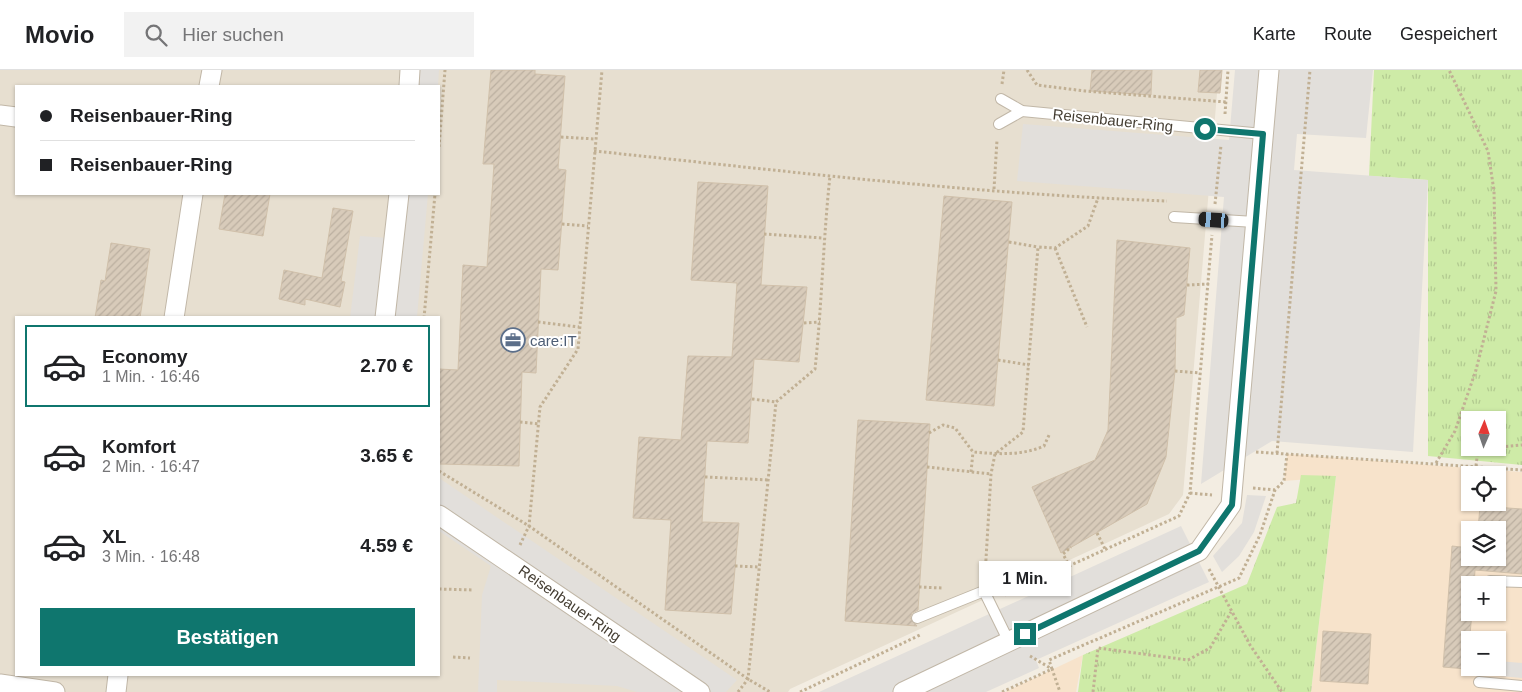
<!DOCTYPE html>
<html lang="de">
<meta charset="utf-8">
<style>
body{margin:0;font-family:Arial,sans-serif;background:#f2f2f2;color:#202124;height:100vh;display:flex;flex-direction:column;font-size:19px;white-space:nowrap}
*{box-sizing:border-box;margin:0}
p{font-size:16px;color:#757577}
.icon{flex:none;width:28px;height:28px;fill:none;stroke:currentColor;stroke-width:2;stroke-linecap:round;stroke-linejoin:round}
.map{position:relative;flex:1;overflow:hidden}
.sheet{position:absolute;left:15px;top:246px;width:425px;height:360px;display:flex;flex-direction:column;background:#fff;border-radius:0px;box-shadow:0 1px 4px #0004}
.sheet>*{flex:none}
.guide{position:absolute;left:15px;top:15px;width:425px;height:110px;border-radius:0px;box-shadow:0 1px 4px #0004;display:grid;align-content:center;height:110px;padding:0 25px;background:#fff}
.needle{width:32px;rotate:2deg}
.buttons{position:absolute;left:1461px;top:341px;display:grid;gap:10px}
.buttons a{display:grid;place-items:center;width:45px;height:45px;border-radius:0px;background:#fff;box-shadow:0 1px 4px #0004;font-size:25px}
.end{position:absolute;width:22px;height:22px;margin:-11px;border:6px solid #0f766e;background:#fff;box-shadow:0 0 0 2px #fff}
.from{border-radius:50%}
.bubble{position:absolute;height:35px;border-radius:0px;background:#fff;box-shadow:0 1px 4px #0004;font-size:16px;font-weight:700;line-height:35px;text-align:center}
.car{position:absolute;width:15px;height:30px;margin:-15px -8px;border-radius:6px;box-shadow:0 0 4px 1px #0007;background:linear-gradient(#222 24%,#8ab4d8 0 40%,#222 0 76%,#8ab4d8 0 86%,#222 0)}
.guide b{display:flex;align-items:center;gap:18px;height:48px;font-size:19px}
.guide b+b{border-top:1px solid #e0e0e0}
.guide i{width:12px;height:12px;background:#202124}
ul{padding:9px 0 0;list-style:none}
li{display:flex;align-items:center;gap:15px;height:82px;margin:0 10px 8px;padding:0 15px;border:2px solid transparent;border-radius:0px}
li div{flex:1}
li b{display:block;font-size:19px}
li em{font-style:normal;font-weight:700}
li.selected{border-color:#0f766e}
li>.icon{width:45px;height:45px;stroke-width:1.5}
.action{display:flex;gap:10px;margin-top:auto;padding:10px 25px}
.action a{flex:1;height:58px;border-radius:0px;background:#0f766e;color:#fff;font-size:20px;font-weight:700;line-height:58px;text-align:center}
header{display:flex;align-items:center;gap:30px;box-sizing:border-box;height:70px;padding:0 25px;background:#fff;border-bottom:1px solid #e0e0e0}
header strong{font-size:24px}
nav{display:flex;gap:28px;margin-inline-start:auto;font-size:18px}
.search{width:350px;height:45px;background:#f2f2f2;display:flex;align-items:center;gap:12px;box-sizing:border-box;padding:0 18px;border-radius:0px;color:#757577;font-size:19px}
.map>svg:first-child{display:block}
</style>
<header>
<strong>Movio</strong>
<div class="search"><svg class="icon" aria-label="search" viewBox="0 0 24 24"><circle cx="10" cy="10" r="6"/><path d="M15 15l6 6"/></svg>Hier suchen</div>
<nav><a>Karte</a><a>Route</a><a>Gespeichert</a></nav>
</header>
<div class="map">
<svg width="1522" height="622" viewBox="0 0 1522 622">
<defs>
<pattern id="park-tufts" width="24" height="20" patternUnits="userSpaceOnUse" patternTransform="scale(1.25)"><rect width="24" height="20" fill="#ceeba7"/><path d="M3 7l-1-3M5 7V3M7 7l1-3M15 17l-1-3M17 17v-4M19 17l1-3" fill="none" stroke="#b2ca90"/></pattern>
<pattern id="building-hatch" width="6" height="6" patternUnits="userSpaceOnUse" patternTransform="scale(1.25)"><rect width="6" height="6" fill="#d8cbba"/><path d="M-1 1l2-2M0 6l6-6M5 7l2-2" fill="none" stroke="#bbafa0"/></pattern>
</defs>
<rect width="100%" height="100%" fill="#f3ede2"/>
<path fill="#e7dfd0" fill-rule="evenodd" d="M0,0H1219L1183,425L1169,444L790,619L788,622H0ZM16,16H439V124H16ZM16,248H439V605H16Z"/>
<g fill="#f7e3cb" fill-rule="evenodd">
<path d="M1287,384L1522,402V622H1311L1336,407L1284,411ZM1470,405H1498V432H1470ZM1470,460H1498V488H1470ZM1470,515H1498V542H1470ZM1470,570H1498V598H1470Z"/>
<path d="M1083,585L1076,622H1005Z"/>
</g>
<g fill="url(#park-tufts)" fill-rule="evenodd">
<path d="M1374,0H1522V395L1428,386V110L1369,106ZM1470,350H1498V378H1470Z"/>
<path d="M1301,405L1336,406L1311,622H1078L1083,585L1247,514L1277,437L1296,433Z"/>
</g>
<g fill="#e2dfdb">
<path d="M419,0H439L438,16H417Z"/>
<path d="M1235,0H1373L1366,68L1297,64L1294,100L1428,110L1413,382L1272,371L1201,414L1224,127L1017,111L1023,54L1229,70Z"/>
<path d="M406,124H428L417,247L350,248L360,166L402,169Z"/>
<path d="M439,408L737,610L726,622H637L617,616L497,610V622H478L482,525L491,496L439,461Z"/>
<path d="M1247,425L1266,426L1254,462L1239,486L1222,502L1213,486L1242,453Z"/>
<path d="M1181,456L1209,512L1036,590L1039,598L986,622H819Z"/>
<path d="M1498,591L1522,593V608L1478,604L1475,598H1498Z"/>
</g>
<g fill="url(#building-hatch)" stroke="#d0c0aa">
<path d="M491,0H535V4L565,6L558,99L566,100L558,200L541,199L536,303L522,302L519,396L439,394V299L458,300L463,195L487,197L494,94H483Z"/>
<path d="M1092,0H1152L1151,25L1090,21Z"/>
<path d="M1200,0H1222L1220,23L1198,22Z"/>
<path d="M698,112L768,116L761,215L807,217L799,292L754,289L748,373L707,371L702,452L739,453L731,544L665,540L671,450L633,448L639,367L681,370L688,286L732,287L737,213L691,210Z"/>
<path d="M225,124H270L263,166L219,159Z"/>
<path d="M944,126L1012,132L994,336L926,330Z"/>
<path d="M333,138L353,141L341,211L345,212L340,237L305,229V235L279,229L284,200L322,208Z"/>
<path d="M1117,170L1190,178L1184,245L1176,248L1175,301L1166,387L1147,434L1061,483L1032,417L1095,390L1108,360Z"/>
<path d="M111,173L150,179L140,248H95L101,210L105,211Z"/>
<path d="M858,350L930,354L918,540L912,543L910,548L917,556L845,551Z"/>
<path d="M1480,436L1522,439V504L1475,500L1474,515H1470L1472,542L1467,599L1443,597L1452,476L1470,478V488H1498V460H1478Z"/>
<path d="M1323,561L1371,564L1368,614L1320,611Z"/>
</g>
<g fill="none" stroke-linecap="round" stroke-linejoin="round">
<g stroke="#c1b7a7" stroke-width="12">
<g id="service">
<path d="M1001,29L1022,41L1263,64"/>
<path d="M999,54L1022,41"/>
<path d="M1174,147L1255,152"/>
<path d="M1490,511L1522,512"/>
<path d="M917,548L984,521L1009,572"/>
<path d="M1479,612L1522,616"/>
</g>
</g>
<g stroke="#c1b7a7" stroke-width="21">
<g id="minor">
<path d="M209,16L212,0"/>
<path d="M409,16L410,0"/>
<path d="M0,45L16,47"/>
<path d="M174,248L193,124"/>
<path d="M385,248L399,124"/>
<path d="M439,445L700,622"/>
<path d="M0,614L55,622"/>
<path d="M116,622L118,605"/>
<path d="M903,622L1199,481L1231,435L1269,0"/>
</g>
</g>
<g stroke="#c1b094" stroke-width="3" stroke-dasharray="2.5 2.5" stroke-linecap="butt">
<path d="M1027,0L1037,15L1085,21L1226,32"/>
<path d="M1002,14L1004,0"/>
<path d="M1225,44L1228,0"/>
<path d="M561,67L595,69"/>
<path d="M439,77L445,0"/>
<path d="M594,81C785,101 975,124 1167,131"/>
<path d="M994,119L997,70"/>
<path d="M1215,134L1221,75"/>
<path d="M562,154L588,156"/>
<path d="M764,164L823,168"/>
<path d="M1009,172L1038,177"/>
<path d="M1055,178L1087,257"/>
<path d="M1187,215L1209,214"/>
<path d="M424,248L435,124"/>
<path d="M538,252L579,257"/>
<path d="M804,253L820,252"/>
<path d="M998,290L1029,295"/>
<path d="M1175,301L1200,303"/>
<path d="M752,329L776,332"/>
<path d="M520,352L540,354"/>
<path d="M929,363L943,355L955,358L973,382C997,384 1021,386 1044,376L1050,363"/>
<path d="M1256,382L1522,400"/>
<path d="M1277,383L1310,0"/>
<path d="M1436,393L1455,361L1476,300L1496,221L1494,121L1488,81L1449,0"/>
<path d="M1476,396L1478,379L1522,375"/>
<path d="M927,397L991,404"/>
<path d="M439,401L529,456L748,609L770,622"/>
<path d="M971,402L973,382"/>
<path d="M705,407L769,410"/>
<path d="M1253,418L1275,420"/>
<path d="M1190,423L1212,425"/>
<path d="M1097,463L1106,481"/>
<path d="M520,475L529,456L540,337L578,279L602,0"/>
<path d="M735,496L760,497"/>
<path d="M1070,497L1063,484L1071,477"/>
<path d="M1209,499L1250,575L1282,622"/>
<path d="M985,506L991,404L995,384L1023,362L1038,177L1055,178L1088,156L1098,128"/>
<path d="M919,517L942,518"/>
<path d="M439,519L474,520"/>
<path d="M1005,525L1179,446L1190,423L1212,165"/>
<path d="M1030,586L1052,599L1060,622"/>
<path d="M453,587L470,588"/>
<path d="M738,622L748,609L776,332L815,299C822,235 823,170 830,106"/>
<path d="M800,622L920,565"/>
<path d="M1002,622L1052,599L1049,590L1239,508L1260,465L1275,420L1284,411L1287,384"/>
<path d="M1093,622L1098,578L1188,590L1210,578L1231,542"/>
</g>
<use href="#service" stroke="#fff" stroke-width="10"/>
<use href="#minor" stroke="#fff" stroke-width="19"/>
</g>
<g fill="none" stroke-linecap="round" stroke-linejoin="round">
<path stroke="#0f766e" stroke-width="6" d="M1025,564L1199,481L1232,435L1263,64L1205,59"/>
</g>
<defs>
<g id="office-ring" transform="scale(1.25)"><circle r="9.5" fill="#fff" stroke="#5c6f8a" stroke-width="1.5"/><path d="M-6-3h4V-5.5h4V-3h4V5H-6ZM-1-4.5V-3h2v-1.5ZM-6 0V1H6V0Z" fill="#5c6f8a"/></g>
</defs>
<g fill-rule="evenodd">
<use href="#office-ring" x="513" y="270"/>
</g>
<g text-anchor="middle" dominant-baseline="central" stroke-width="4" stroke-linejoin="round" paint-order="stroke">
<g font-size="15" fill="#443d32" stroke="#fff">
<text transform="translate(1113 50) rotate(6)">Reisenbauer-Ring</text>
<text transform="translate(570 533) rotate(35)">Reisenbauer-Ring</text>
</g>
<g font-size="15" fill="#4e5e75" stroke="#fff" text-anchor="start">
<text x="530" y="270">care:IT</text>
</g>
</g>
</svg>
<div class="buttons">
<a><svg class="needle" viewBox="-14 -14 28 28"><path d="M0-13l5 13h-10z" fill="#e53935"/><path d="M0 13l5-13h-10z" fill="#757577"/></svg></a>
<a><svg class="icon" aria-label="locate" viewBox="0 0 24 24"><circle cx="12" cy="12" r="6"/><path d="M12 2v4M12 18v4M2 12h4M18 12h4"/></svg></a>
<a><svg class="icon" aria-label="layers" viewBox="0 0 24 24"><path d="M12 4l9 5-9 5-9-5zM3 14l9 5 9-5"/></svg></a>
<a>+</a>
<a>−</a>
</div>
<i class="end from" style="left:1205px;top:59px"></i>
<i class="end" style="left:1025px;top:564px"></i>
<div class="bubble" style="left:979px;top:491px;width:92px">1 Min.</div>
<i class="car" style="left:1214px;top:150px;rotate:274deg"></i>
<div class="guide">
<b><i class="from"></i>Reisenbauer-Ring</b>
<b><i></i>Reisenbauer-Ring</b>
</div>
<section class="sheet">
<ul>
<li class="selected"><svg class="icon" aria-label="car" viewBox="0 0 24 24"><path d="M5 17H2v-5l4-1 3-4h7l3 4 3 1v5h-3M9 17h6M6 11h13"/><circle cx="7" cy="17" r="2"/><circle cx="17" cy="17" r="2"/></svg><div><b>Economy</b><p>1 Min. · 16:46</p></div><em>2.70 €</em></li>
<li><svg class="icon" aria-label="car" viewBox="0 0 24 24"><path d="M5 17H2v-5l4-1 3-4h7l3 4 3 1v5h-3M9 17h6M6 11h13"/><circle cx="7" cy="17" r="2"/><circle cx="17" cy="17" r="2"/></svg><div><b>Komfort</b><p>2 Min. · 16:47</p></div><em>3.65 €</em></li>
<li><svg class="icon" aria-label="car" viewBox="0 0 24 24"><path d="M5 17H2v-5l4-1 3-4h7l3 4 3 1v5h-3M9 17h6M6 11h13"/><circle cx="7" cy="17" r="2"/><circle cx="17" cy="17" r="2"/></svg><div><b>XL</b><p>3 Min. · 16:48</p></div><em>4.59 €</em></li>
</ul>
<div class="action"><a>Bestätigen</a></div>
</section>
</div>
